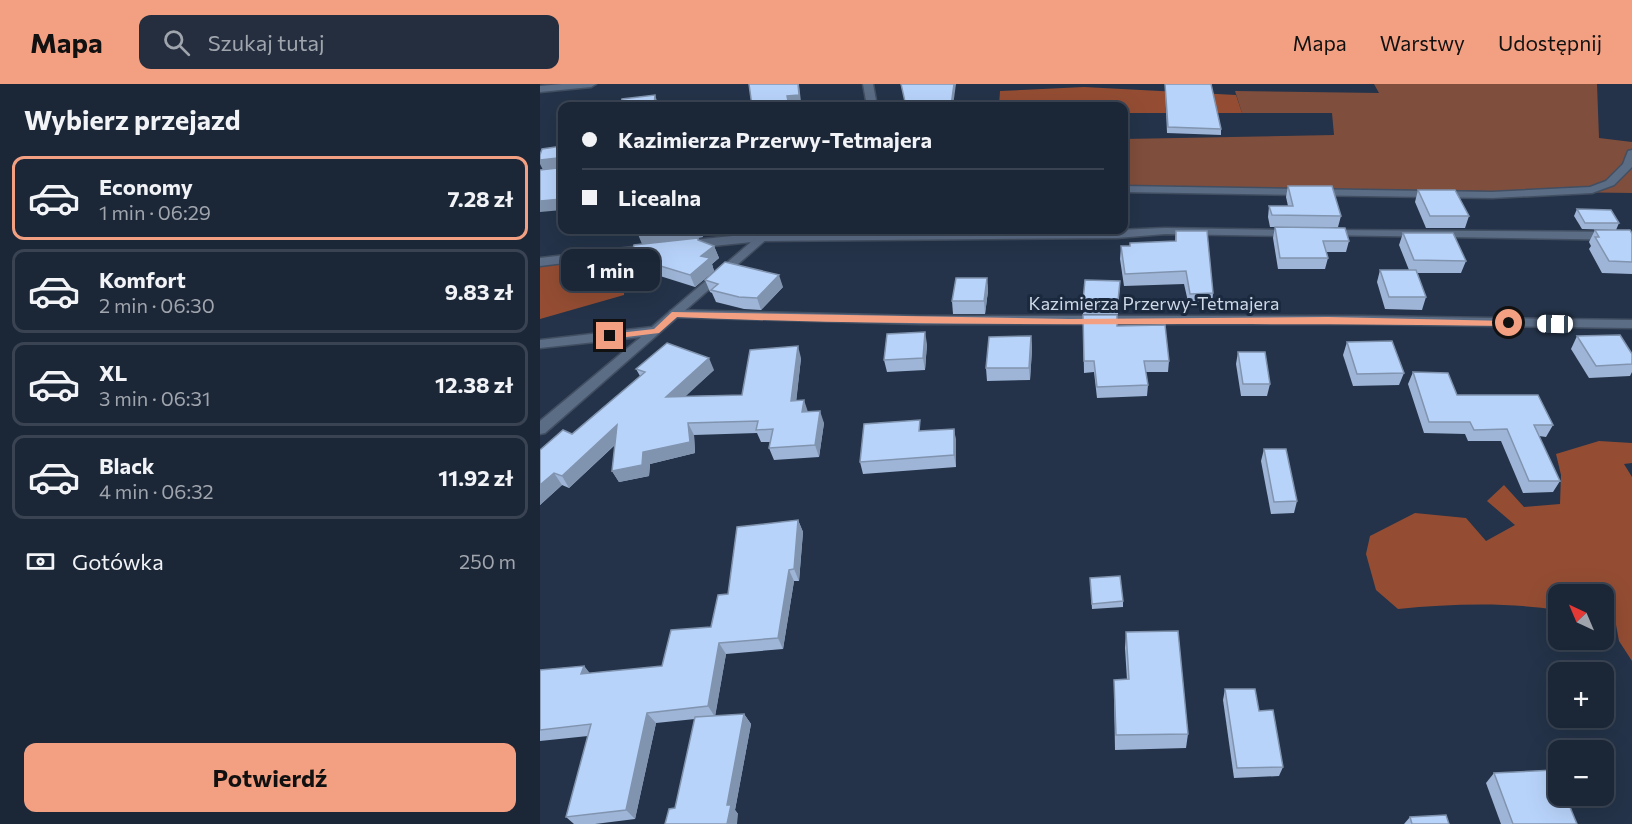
<!DOCTYPE html>
<html lang="pl">
<meta charset="utf-8">
<style>
body{margin:0;font-family:Commissioner,sans-serif;background:#242e3f;color:#f1f3f6;height:100vh;display:flex;flex-direction:column;font-size:22px;white-space:nowrap}
*{box-sizing:border-box;margin:0}
p{font-size:20px;color:#a0a5ad}
.icon{flex:none;width:33px;height:33px;fill:none;stroke:currentColor;stroke-width:2;stroke-linecap:round;stroke-linejoin:round}
.map{position:relative;flex:1;overflow:hidden}
.side{display:flex;flex-direction:column;background:#1b2637;width:540px}
.side>*{flex:none}
.top-card{position:absolute;left:18px;top:18px;width:570px;height:132px;border-radius:12px;box-shadow:0 6px 24px #0002,0 0 0 2px #394352;display:grid;align-content:center;height:132px;padding:0 24px;background:#1b2637}
.needle{width:39px;rotate:316deg}
.fabs{position:absolute;left:1008px;top:500px;display:grid;gap:12px}
.fabs a{display:grid;place-items:center;width:66px;height:66px;border-radius:12px;background:#1b2637;box-shadow:0 6px 24px #0002,0 0 0 2px #394352;font-size:30px}
.end{position:absolute;width:27px;height:27px;margin:-14px;border:8px solid #f3a082;background:#111;box-shadow:0 0 0 3px #111}
.from{border-radius:50%}
.bubble{position:absolute;height:42px;border-radius:12px;background:#1b2637;box-shadow:0 6px 24px #0002,0 0 0 2px #394352;font-size:20px;font-weight:700;line-height:42px;text-align:center}
.car{position:absolute;width:18px;height:36px;margin:-18px -9px;border-radius:8px;box-shadow:0 0 4px 2px #0007;background:linear-gradient(#fff 24%,#345 0 40%,#fff 0 76%,#345 0 86%,#fff 0)}
.top-card b{display:flex;align-items:center;gap:21px;height:57px;font-size:22px}
.top-card b+b{border-top:2px solid #394352}
.top-card i{width:15px;height:15px;background:#f1f3f6}
ul{padding:0;list-style:none}
li{display:flex;align-items:center;gap:18px;height:84px;margin:0 12px 9px;padding:0 12px;border:3px solid #394352;border-radius:12px}
li div{flex:1}
li b{display:block;font-size:22px}
li em{font-style:normal;font-weight:700}
li.active{border-color:#f3a082}
li>.icon{width:54px;height:54px;stroke-width:1.5}
h2{padding:0 24px;font-size:27px;line-height:72px}
.pay{display:flex;align-items:center;gap:15px;height:66px;padding:0 24px;font-size:22px}
.pay p{margin-inline-start:auto}
.button{display:flex;gap:12px;margin-top:auto;padding:12px 24px}
.button a{flex:1;height:69px;border-radius:12px;background:#f3a082;color:#111;font-size:24px;font-weight:700;line-height:69px;text-align:center}
header{display:flex;align-items:center;gap:36px;box-sizing:border-box;height:84px;padding:0 30px;background:#f3a082;color:#111}
header strong{font-size:28px}
nav{display:flex;gap:33px;margin-inline-start:auto;font-size:21px}
.search{width:420px;height:54px;background:#242e3f;display:flex;align-items:center;gap:15px;box-sizing:border-box;padding:0 21px;border-radius:12px;color:#a0a5ad;font-size:22px}
main{display:flex;flex:1;min-height:0}
.map>svg:first-child{display:block}
</style>
<header>
<strong>Mapa</strong>
<div class="search"><svg class="icon" aria-label="search" viewBox="0 0 24 24"><circle cx="10" cy="10" r="6"/><path d="M15 15l6 6"/></svg>Szukaj tutaj</div>
<nav><a>Mapa</a><a>Warstwy</a><a>Udostępnij</a></nav>
</header>
<main>
<section class="side">
<h2>Wybierz przejazd</h2>
<ul>
<li class="active"><svg class="icon" aria-label="car" viewBox="0 0 24 24"><path d="M5 17H2v-5l4-1 3-4h7l3 4 3 1v5h-3M9 17h6M6 11h13"/><circle cx="7" cy="17" r="2"/><circle cx="17" cy="17" r="2"/></svg><div><b>Economy</b><p>1 min · 06:29</p></div><em>7.28 zł</em></li>
<li><svg class="icon" aria-label="car" viewBox="0 0 24 24"><path d="M5 17H2v-5l4-1 3-4h7l3 4 3 1v5h-3M9 17h6M6 11h13"/><circle cx="7" cy="17" r="2"/><circle cx="17" cy="17" r="2"/></svg><div><b>Komfort</b><p>2 min · 06:30</p></div><em>9.83 zł</em></li>
<li><svg class="icon" aria-label="car" viewBox="0 0 24 24"><path d="M5 17H2v-5l4-1 3-4h7l3 4 3 1v5h-3M9 17h6M6 11h13"/><circle cx="7" cy="17" r="2"/><circle cx="17" cy="17" r="2"/></svg><div><b>XL</b><p>3 min · 06:31</p></div><em>12.38 zł</em></li>
<li><svg class="icon" aria-label="car" viewBox="0 0 24 24"><path d="M5 17H2v-5l4-1 3-4h7l3 4 3 1v5h-3M9 17h6M6 11h13"/><circle cx="7" cy="17" r="2"/><circle cx="17" cy="17" r="2"/></svg><div><b>Black</b><p>4 min · 06:32</p></div><em>11.92 zł</em></li>
</ul>
<div class="pay"><svg class="icon" aria-label="cash" viewBox="0 0 24 24"><path d="M3 7h18v10H3z"/><circle cx="12" cy="12" r="2"/></svg>Gotówka<p>250 m</p></div>
<div class="button"><a>Potwierdź</a></div>
</section>
<div class="map">
<svg width="1092" height="740" viewBox="0 0 1092 740">
<rect width="100%" height="100%" fill="#243349"/>
<path fill="#804e3c" d="M834,0H1057L1059,54L1092,58V109L584,102V55L794,51L792,29H702L695,7L839,9Z"/>
<g fill="#944d33">
<path d="M544,3L696,11L702,29H584V22H459L460,7Z"/>
<path d="M59,175L84,181V211L0,235V182Z"/>
<path d="M1059,357L1092,359V379L1084,380L1092,393V577L1079,557L1072,519L1064,522V510H1018V526C964,518 912,520 858,525L836,506L826,470L830,452L875,429L926,434L946,457L975,441L947,417L964,401L984,423L1020,420L1021,391L1016,370Z"/>
</g>
<g fill="none" stroke-linecap="round" stroke-linejoin="round">
<g stroke="#424f62" stroke-width="3">
<g id="service">
<path d="M22,0H56L51,3L0,8V2Z"/>
<path d="M1092,66V83L1074,101L1052,109L952,114L584,108V102L952,108L1050,103L1066,97L1083,80L1088,67Z"/>
<path d="M625,144L754,146L760,149L754,152L625,150L577,154L222,157L143,165L137,161L143,157L222,149L577,146Z"/>
<path d="M787,146L1092,148V156L783,151V147Z"/>
<path d="M110,161L116,165L114,168L0,182V174Z"/>
<path d="M135,226L379,232H823L1092,236V244L823,240H379L130,233L129,230L130,227Z"/>
</g>
</g>
<g stroke="#424f62" stroke-width="3">
<g id="minor">
<path d="M323,0H333L337,22H327Z"/>
<path d="M225,146H237L5,349L0,350V337L101,253L0,264V256L112,243Z"/>
</g>
</g>
<use href="#service" fill="#5b6c85" fill-rule="evenodd"/>
<use href="#minor" fill="#5b6c85" fill-rule="evenodd"/>
</g>
<g fill="#9eb5d7">
<path d="M625,0H671L681,45V51L627,49Z"/>
<path d="M748,102L801,132L798,143H730L728,133L729,122H748L746,113Z"/>
<path d="M878,106L929,132L925,144H886L875,118Z"/>
<path d="M1037,125L1079,139L1076,146L1042,145L1034,132Z"/>
<path d="M735,143L809,157L806,168H786L788,174L785,185H738L733,154Z"/>
<path d="M1055,146L1092,150V190L1062,189L1049,165L1051,162L1049,158Z"/>
<path d="M636,147L673,209L672,221L649,222L644,200L584,202L580,175L581,162H590V159L635,157Z"/>
<path d="M863,149L926,177L921,189H876L886,213L882,226L845,225L837,198L840,186H869L859,161Z"/>
<path d="M163,153L158,154L159,157L174,162L179,174L172,180L174,187L155,203L120,192L94,195L88,183L94,161Z"/>
<path d="M447,194L448,207L445,230H413L412,217Z"/>
<path d="M165,196L243,203L221,226L204,225L176,218L172,209L170,208Z"/>
<path d="M580,197L578,230H543V217Z"/>
<path d="M543,231L577,242L629,277L628,288H605L608,301L607,312L557,314L554,288L544,289Z"/>
<path d="M491,252L492,265L490,296L447,297L446,284Z"/>
<path d="M1037,252L1092,270V288L1090,292L1049,294L1031,265Z"/>
<path d="M807,258L864,289L859,301L813,302L803,271Z"/>
<path d="M387,260L385,286L347,288L344,276Z"/>
<path d="M698,268L730,300L727,312H701L696,280Z"/>
<path d="M261,274L256,317L268,328L284,339L279,373L234,376L229,364L230,358H221L217,349L154,351L155,369L110,380L109,392L79,398L72,387L75,361L29,404L22,401L0,421V366L32,350L100,292L96,285L174,286L145,312L202,311Z"/>
<path d="M873,288L917,311L1013,341L1006,353L999,352L1020,397L1013,408L983,409L961,357H928L925,350L884,349L868,300Z"/>
<path d="M414,345L416,357V383L323,390L320,378Z"/>
<path d="M724,365L757,417L754,429L731,430L721,377Z"/>
<path d="M258,436L263,448L259,497H254L243,565L186,570L175,632L204,630L211,640L195,726L198,730L135,724L155,635L116,639L95,735L55,740H34L26,733L48,652L0,657V586L44,582L50,590L122,582L171,543L188,510Z"/>
<path d="M550,494L583,517V523L552,525Z"/>
<path d="M586,548L648,650L646,664L575,666L574,611V596H587L585,564Z"/>
<path d="M685,605L719,627L743,683L739,692L694,694L683,616Z"/>
<path d="M954,689L1037,740H961L946,699Z"/>
<path d="M870,733L909,740H864Z"/>
</g>
<g fill="#8194af">
<path d="M258,0H259L261,18L249,20V22L247,12Z"/>
<path d="M414,0H416L413,22H411Z"/>
<path d="M115,11L118,20V22H114Z"/>
<path d="M17,74L22,84L3,86L0,80V76Z"/>
<path d="M22,115V126L0,128V117Z"/>
<path d="M121,146H163V153L158,154L162,166L102,160L97,148Z"/>
<path d="M174,162L179,174L172,180L174,187L155,203L150,191L161,172Z"/>
<path d="M239,191L243,203L221,226L217,214Z"/>
<path d="M447,194L448,207L445,230L444,217Z"/>
<path d="M385,248L387,260L385,286L383,274Z"/>
<path d="M491,252L492,265L490,296L489,284Z"/>
<path d="M258,262L261,274L255,329L251,317Z"/>
<path d="M169,274L174,286L132,325L126,313Z"/>
<path d="M264,316L268,328H262Z"/>
<path d="M280,327L284,339L279,373L275,361Z"/>
<path d="M148,339L154,351L155,369L110,380L109,392L79,398L72,387L103,368Z"/>
<path d="M77,341L83,353L29,404L22,392Z"/>
<path d="M414,345L416,357V383L414,371Z"/>
<path d="M14,389L22,401L0,421V401Z"/>
<path d="M258,436L263,448L259,497L254,485Z"/>
<path d="M249,486L254,497L243,565L238,554Z"/>
<path d="M179,559L186,570L175,633L168,622Z"/>
<path d="M44,582L53,593L41,590Z"/>
<path d="M107,629L116,639L95,735L86,726Z"/>
<path d="M204,630L211,640L195,726L198,730L197,740H187V721Z"/>
</g>
<g fill="#b8d3fa" stroke="#8194af" stroke-width="1.5">
<path d="M209,0H258L259,11L247,12L249,22H212Z"/>
<path d="M361,0H414L411,22H366Z"/>
<path d="M625,0H671L681,45L628,43Z"/>
<path d="M115,11L114,22H80L82,15Z"/>
<path d="M22,62V115L0,117V86L17,84L19,82L17,74L0,76V71L2,65Z"/>
<path d="M748,102H792L801,132L732,131L729,122H753Z"/>
<path d="M878,106H915L929,132H890Z"/>
<path d="M1037,125L1071,126L1079,139H1045Z"/>
<path d="M735,143L805,144L809,157H783L788,174H740Z"/>
<path d="M98,146H121L97,148Z"/>
<path d="M1055,146H1090L1092,150V178L1069,177L1055,153H1059Z"/>
<path d="M636,147H667L673,209L650,210L646,187L585,190L581,162H590V159L636,157Z"/>
<path d="M863,149H913L926,177L874,176Z"/>
<path d="M158,154V156L174,162L161,172L170,174L150,191L114,180L88,183L94,161Z"/>
<path d="M185,178L239,191L217,214L199,213L171,206L178,200L165,196Z"/>
<path d="M840,186H876L886,213H849Z"/>
<path d="M416,194H447L444,217H412Z"/>
<path d="M545,196L580,197L578,217H543Z"/>
<path d="M543,231H577V242L625,241L629,277H604L608,301L557,303L554,277H544Z"/>
<path d="M385,248L383,274L344,276L347,250Z"/>
<path d="M1080,251L1092,270V280L1056,282L1037,252Z"/>
<path d="M491,252L489,284H446L449,253Z"/>
<path d="M852,257L864,289L817,290L807,258Z"/>
<path d="M127,259L169,274L126,313L202,311L210,266L258,262L251,317L264,316L262,328L280,327L275,361L229,364L233,345L216,346L218,337L148,339L150,358L103,368L102,381L72,387L77,341L22,392L14,389L0,401V366L23,346L32,350L105,288L96,285Z"/>
<path d="M698,268H725L730,300H703Z"/>
<path d="M873,288L908,289L917,311H998L1013,341H994L1020,397H989L967,345L934,346L930,338H889Z"/>
<path d="M380,336L379,347L414,345V371L320,378L324,340Z"/>
<path d="M724,365H746L757,417L734,418Z"/>
<path d="M258,436L254,485L249,486L238,554L179,559L168,622L107,629L86,726L26,733L51,640L0,646V586L44,582L41,590L122,582L131,546L171,543L178,511L188,510L197,443Z"/>
<path d="M580,492L583,517L552,520L550,494Z"/>
<path d="M638,547L648,650L576,651L574,596L589,595L586,548Z"/>
<path d="M685,605H715L719,627L733,626L743,683L697,684Z"/>
<path d="M204,630L187,721H191L187,740H125L129,725L135,724L155,633Z"/>
<path d="M1014,686L1018,696V711H1025L1037,740H973L954,689Z"/>
<path d="M906,731L909,740H872L870,733Z"/>
</g>
<path fill="#f3a082" d="M132,228L529,235L788,233L969,237L974,239L969,242C692,237 415,245 137,233L119,249L70,255L66,252L70,250L114,245Z"/>
<g text-anchor="middle" dominant-baseline="central" stroke-width="6" stroke-linejoin="round" paint-order="stroke">
<g font-size="18" fill="#ced8e6" stroke="#1a293e">
<text x="614" y="219">Kazimierza Przerwy-Tetmajera</text>
</g>
</g>
</svg>
<div class="fabs">
<a><svg class="needle" viewBox="-14 -14 28 28"><path d="M0-13l5 13h-10z" fill="#e53935"/><path d="M0 13l5-13h-10z" fill="#a0a5ad"/></svg></a>
<a>+</a>
<a>−</a>
</div>
<i class="end from" style="left:969px;top:239px"></i>
<i class="end" style="left:70px;top:252px"></i>
<div class="bubble" style="left:21px;top:165px;width:99px">1 min</div>
<i class="car" style="left:1015px;top:240px;rotate:271deg"></i>
<div class="top-card">
<b><i class="from"></i>Kazimierza Przerwy-Tetmajera</b>
<b><i></i>Licealna</b>
</div>
</div>
</main>
